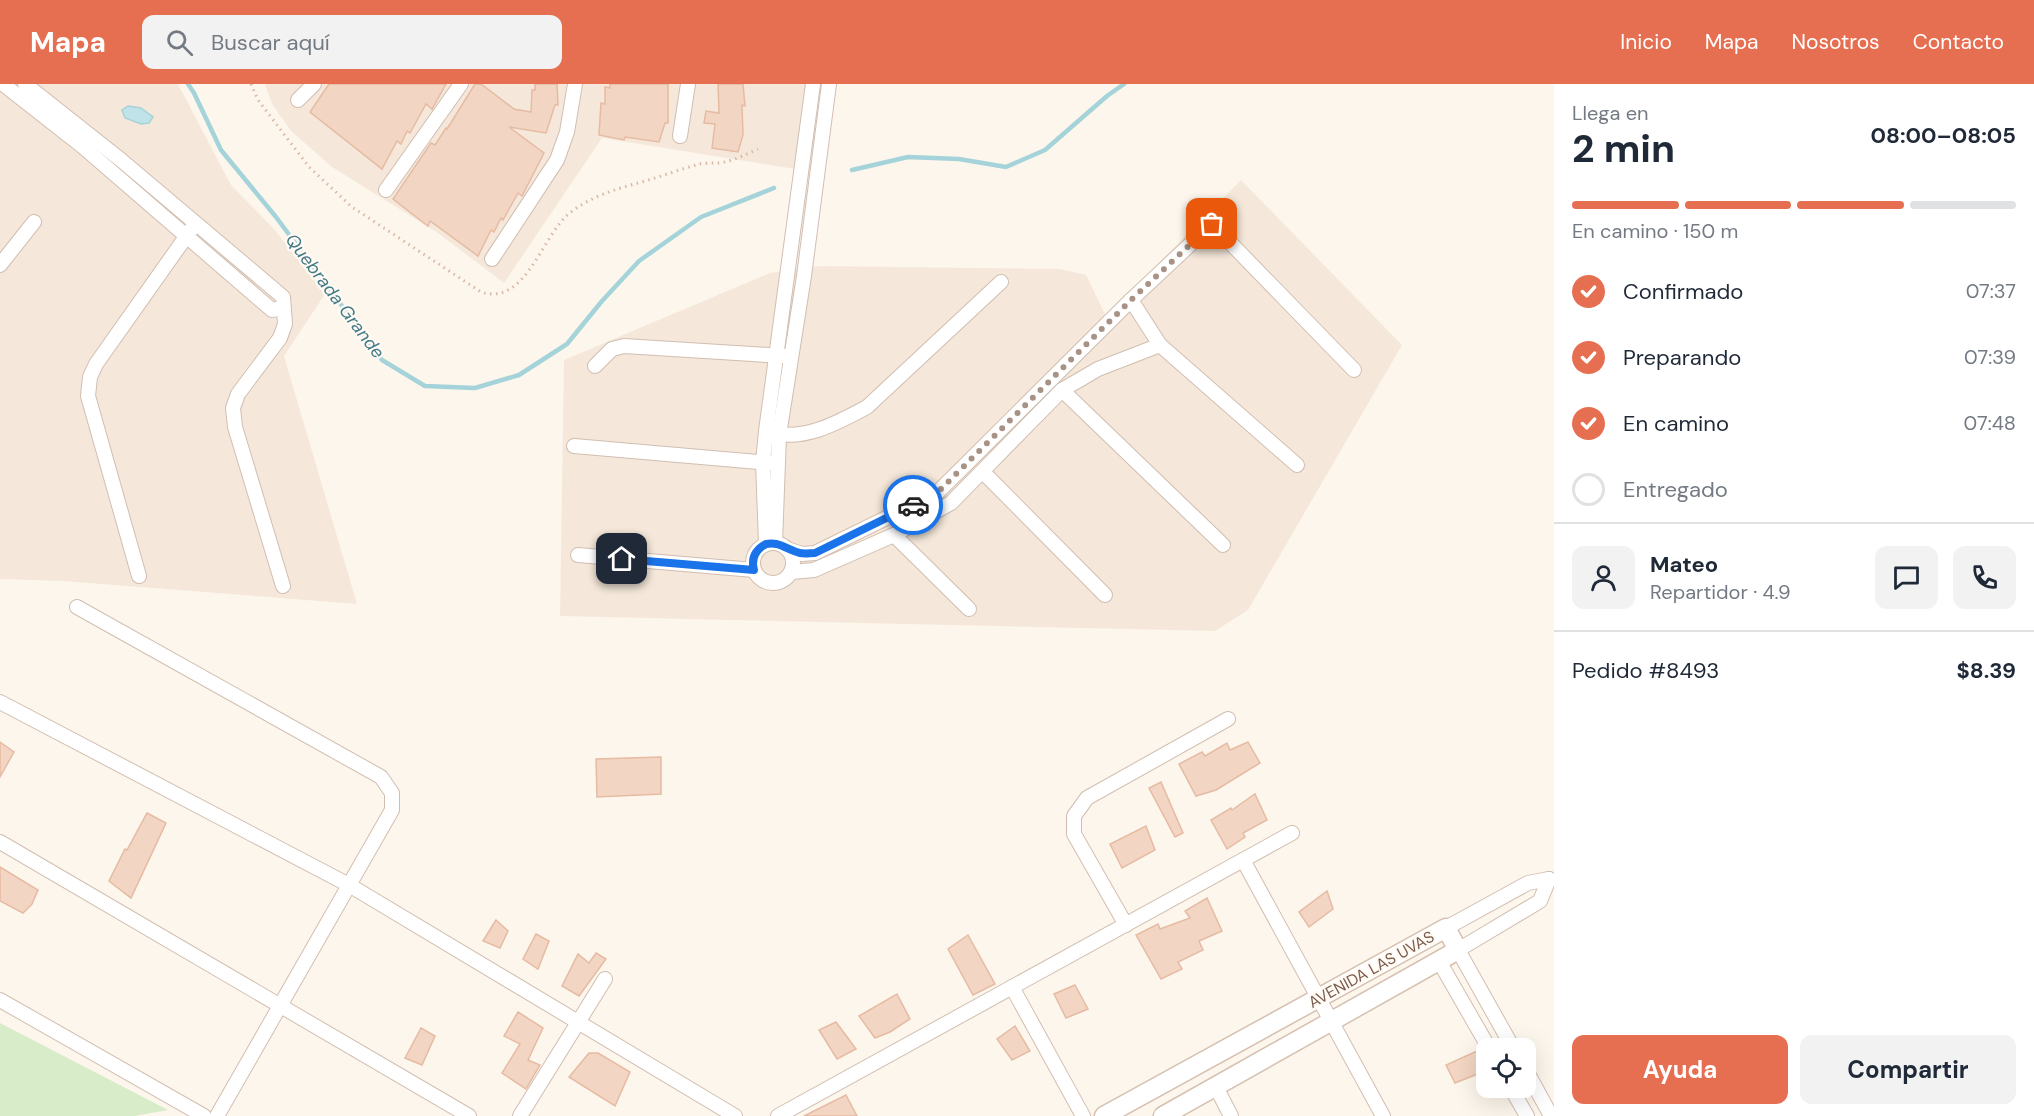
<!DOCTYPE html>
<html lang="es">
<head>
<meta charset="utf-8">
<style>
	body { margin:0; font-family:"DM Sans",sans-serif; background:#f2f2f3; color:#1f2937; height:100vh; display:flex; flex-direction:column; font-size:22px; white-space:nowrap }
	* { box-sizing:border-box; margin:0 }
	p { font-size:20px; color:#747a83 }
	.icon { flex:none; width:33px; height:33px; fill:none; stroke:currentColor; stroke-width:2; stroke-linecap:round; stroke-linejoin:round }
	.map { position:relative; flex:1; overflow:hidden }
	.drawer { display:flex; flex-direction:column; background:#fff; width:480px }
	.drawer>* { flex:none }
	.controls { position:absolute; left:1476px; top:954px; display:grid; gap:12px }
	.controls a { display:grid; place-items:center; width:60px; height:60px; border-radius:12px; background:#fff; box-shadow:0 6px 24px #0002; font-size:30px }
	.pin { position:absolute; display:grid; place-items:center; width:51px; height:51px; color:#fff; margin:-26px; border-radius:12px; box-shadow:0 3px 9px #0006 }
	.courier { position:absolute; display:grid; place-items:center; width:60px; height:60px; margin:-30px; border:4px solid #1a73e8; border-radius:50%; background:#fff; color:#222; box-shadow:0 2px 8px #0007 }
	.overview em { font-style:normal; font-weight:700 }
	.overview div { display:flex; flex-direction:column-reverse }
	.overview { display:flex; align-items:center; justify-content:space-between; height:102px; padding:0 18px }
	h1 { font-size:39px; font-weight:700; line-height:45px }
	.bar { display:grid; grid-template-columns:repeat(4,1fr); gap:9px 6px; align-content:center; height:72px; padding:0 18px }
	.bar i { height:8px; border-radius:4px; background:#e0e1e3 }
	.bar .current { background:#e76f51 }
	.bar p { grid-column:span 4 }
	.line { display:flex; align-items:center; gap:15px; padding:0 18px; border-top:2px solid #e0e1e3 }
	.line div { flex:1 }
	.round { display:grid; place-items:center; flex:none; width:63px; height:63px; border-radius:12px; background:#f2f2f3 }
	ol { padding:0 18px; list-style:none }
	li { display:flex; align-items:center; gap:18px; height:66px }
	li p { margin-inline-start:auto }
	li .icon { padding:6px; border-radius:50%; background:#e76f51; color:#fff; stroke-width:4 }
	li:last-child { color:#747a83 }
	li i { width:33px; height:33px; border:3px solid #e0e1e3; border-radius:50% }
	.primary-button { display:flex; gap:12px; margin-top:auto; padding:12px 18px }
	.primary-button a { flex:1; height:69px; border-radius:12px; background:#e76f51; color:#fff; font-size:24px; font-weight:700; line-height:69px; text-align:center }
	.primary-button a+a { background:#f2f2f3; color:#1f2937 }
	header { display:flex; align-items:center; gap:36px; box-sizing:border-box; height:84px; padding:0 30px; background:#e76f51; color:#fff }
	header strong { font-size:28px }
	nav { display:flex; gap:33px; margin-inline-start:auto; font-size:21px }
	.search { width:420px; height:54px; background:#f2f2f3; display:flex; align-items:center; gap:15px; box-sizing:border-box; padding:0 21px; border-radius:12px; color:#747a83; font-size:22px }
	main { display:flex; flex:1; min-height:0 }
	.map>svg:first-child { display:block }
	.residential { fill:#f5e8da }
	.green { fill:#d8ecc9 }
	.water { fill:#bfe3e8; stroke:#a5d3da; stroke-width:1.5 }
	.lines { fill:none; stroke-linecap:round; stroke-linejoin:round }
	.stream { stroke:#a5d3da; stroke-width:4.5 }
	.building { fill:#f3d5c3; stroke:#e6bba3; stroke-width:1.5 }
	.street-casing { stroke:#d1beb0; stroke-width:16 }
	.secondary-casing { stroke:#d6c0b0; stroke-width:21 }
	.path { stroke:#d9b8a5; stroke-width:3; stroke-dasharray:1.5 4.5; stroke-linecap:butt }
	.street { stroke:#fff; stroke-width:14 }
	.secondary { stroke:#fff; stroke-width:18 }
	.done { stroke:#a89285; stroke-width:6; stroke-dasharray:0 10.8 }
	.route { stroke:#1a73e8; stroke-width:8 }
	.labels { text-anchor:middle; stroke-width:4.5; stroke-linejoin:round; paint-order:stroke }
	.street-label { font-size:16px; fill:#7a5c4d; stroke:#fffaf3 }
	.water-label { font-size:18px; font-style:italic; fill:#437c86; stroke:#fffaf3 }
</style>
</head>
<body>
<header>
<strong>Mapa</strong>
<div class="search"><svg class="icon" aria-label="search" viewBox="0 0 24 24"><circle cx="10" cy="10" r="6"/><path d="M15 15l6 6"/></svg>Buscar aquí</div>
<nav><a>Inicio</a><a>Mapa</a><a>Nosotros</a><a>Contacto</a></nav>
</header>
<main>
<div class="map">
<svg width="1554" height="1032" viewBox="0 0 1554 1032">
	<rect width="100%" height="100%" fill="#fdf6ec"/>
	<g class="residential">
		<path d="M0,0H178L231,101L274,145L325,210L284,272L357,520L63,497L0,495Z"/>
		<path d="M265,0H809L795,85L602,54L504,199L438,149L332,83L291,47L272,20Z"/>
		<path d="M1241,96L1402,261L1248,526L1215,547L560,532L564,276L770,189L820,182L1060,185L1086,191L1106,232Z"/>
	</g>
	<path class="green" d="M0,939L168,1026L135,1032H0Z"/>
	<path class="water" d="M128,22L141,24L153,33L149,39L141,40L125,34L122,26Z"/>
	<g class="lines">
		<g class="stream">
			<path d="M188,0L194,9L221,66L276,133L382,276L425,302L475,304L519,291L567,260L602,217L639,177L701,133L774,104"/>
			<path d="M852,86L908,73L959,75L1006,83L1045,66L1107,12L1124,0"/>
		</g>
	</g>
	<g class="building">
		<path d="M329,0H446L432,25L426,20L410,49L407,47L401,60L397,57L382,85L310,28Z"/>
		<path d="M475,0H481L514,25L531,28L532,6H535V0H557L558,21H555L546,49L509,43L544,69L522,112L518,109L503,136L501,134L494,148L491,146L478,172L430,137L428,142L393,115L431,59L435,61L446,44L447,45Z"/>
		<path d="M610,0H668V39H665L659,58L625,53L624,56L599,51L601,19L605,20V3L610,4Z"/>
		<path d="M718,0H743L745,22L742,21L743,51L738,68L712,64L715,40L704,39L706,27L719,29Z"/>
		<path d="M0,658L14,668L0,693Z"/>
		<path d="M1248,658L1260,679L1216,706L1196,712L1179,680L1202,668L1205,672L1227,659L1230,666Z"/>
		<path d="M661,673V710L597,713L596,675Z"/>
		<path d="M1161,698L1183,749L1175,753L1149,704Z"/>
		<path d="M1255,710L1267,736L1243,749L1245,753L1227,765L1211,736L1231,724L1232,726Z"/>
		<path d="M147,729L166,739L131,814L109,797L125,765L127,766Z"/>
		<path d="M1146,742L1155,766L1122,784L1110,760Z"/>
		<path d="M0,783L38,806L32,820L23,829L0,817Z"/>
		<path d="M1327,807L1333,825L1309,843L1299,828Z"/>
		<path d="M1207,814L1222,847L1199,857L1203,866L1178,878L1182,885L1161,895L1136,851L1158,840L1160,845L1190,834L1185,827Z"/>
		<path d="M496,836L508,847L500,864L483,857Z"/>
		<path d="M536,850L549,857L538,885L523,875Z"/>
		<path d="M968,851L995,900L973,911L948,865Z"/>
		<path d="M596,869L606,875L579,912L562,902L578,870L589,879Z"/>
		<path d="M1075,901L1088,925L1066,934L1054,910Z"/>
		<path d="M897,910L910,935L890,948L875,954L859,932Z"/>
		<path d="M518,928L543,944L528,976L540,981L526,1005L502,989L520,960L504,952Z"/>
		<path d="M836,938L856,965L837,975L819,946Z"/>
		<path d="M1015,942L1030,967L1012,976L997,955Z"/>
		<path d="M421,944L435,952L422,981L405,974Z"/>
		<path d="M1477,967L1485,987L1455,999L1446,981Z"/>
		<path d="M589,969H598L630,988L615,1022L569,993Z"/>
		<path d="M846,1011L857,1032H804Z"/>
	</g>
	<g class="lines">
		<defs>
			<g id="street">
				<path d="M3,0L82,62L272,226L283,224"/>
				<path d="M25,0L121,76L283,213L285,240L280,254L238,310L233,324L235,343L283,502"/>
				<path d="M298,16L314,0"/>
				<path d="M680,52L688,0"/>
				<path d="M386,106L461,0"/>
				<path d="M492,175L557,76L567,48L575,0"/>
				<path d="M0,181L34,138"/>
				<path d="M1131,216L1160,261L1297,381"/>
				<path d="M595,282L612,265L624,262L784,272"/>
				<path d="M1062,306L1223,461"/>
				<path d="M773,349C805,357 839,338 867,323L1001,198"/>
				<path d="M574,362L770,379"/>
				<path d="M983,388L1105,511"/>
				<path d="M894,451L969,525"/>
				<circle cx="773" cy="479" r="20"/>
				<path d="M775,459L779,351L804,192L829,0"/>
				<path d="M766,460L763,378L766,347L813,0"/>
				<path d="M787,465L802,470L815,469L937,409L1131,216L1212,140L1354,286"/>
				<path d="M578,471L754,486"/>
				<path d="M791,488L814,486L894,451L951,419L1062,306L1098,285L1160,261"/>
				<path d="M139,492L88,312L90,293L96,280L195,140"/>
				<path d="M77,523L381,693L392,709V726L217,1032"/>
				<path d="M0,618L349,801L735,1032"/>
				<path d="M0,758L469,1032"/>
				<path d="M1243,776L1383,1032"/>
				<path d="M1126,841L1074,750V732L1087,714L1228,635"/>
				<path d="M1446,844L1528,799L1549,795"/>
				<path d="M1439,877L1489,964"/>
				<path d="M1012,903L1083,1032"/>
				<path d="M0,916L204,1032"/>
				<path d="M1513,964L1458,866L1540,817L1549,795"/>
				<path d="M1526,986L1551,1032"/>
				<path d="M1216,1003L1231,1032"/>
				<path d="M1511,1004L1527,1032"/>
				<path d="M520,1032L605,895"/>
				<path d="M778,1032L1292,749"/>
			</g>
			<path id="secondary" d="M1104,1032L1446,844L1458,866L1163,1032"/>
		</defs>
		<use href="#street" class="street-casing"/>
		<use href="#secondary" class="secondary-casing"/>
		<path class="path" d="M251,0L258,16L309,83L352,123L481,208C527,223 542,149 571,128C594,110 624,103 652,95C668,90 684,84 700,80C706,79 713,79 719,79C733,77 745,71 758,65"/>
		<use href="#street" class="street"/>
		<use href="#secondary" class="secondary"/>
	</g>
	<g class="lines">
		<path class="done" d="M913,421L937,409L1131,216L1212,140"/>
		<path class="route" d="M622,475L754,486C751,475 755,466 766,460C779,457 787,466 800,469C805,470 810,469 815,469L913,421"/>
	</g>
	<g class="labels">
		<g class="street-label">
			<text transform="translate(1371 885) rotate(-29)" y="6">AVENIDA LAS UVAS</text>
		</g>
		<g class="water-label">
			<text transform="translate(335 212) rotate(53)" y="6">Quebrada Grande</text>
		</g>
	</g>
</svg>
<div class="controls">
<a><svg class="icon" aria-label="locate" viewBox="0 0 24 24"><circle cx="12" cy="12" r="6"/><path d="M12 2v4M12 18v4M2 12h4M18 12h4"/></svg></a>
</div>
<div class="pin" style="left:1212px;top:140px;background:#ea580c"><svg class="icon" aria-label="bag" viewBox="0 0 24 24"><path d="M5 8h14l-1 12H6zM9 8a3 3 0 0 1 6 0"/></svg></div>
<div class="pin" style="left:622px;top:475px;background:#1f2937"><svg class="icon" aria-label="home" viewBox="0 0 24 24"><path d="M3 11l9-7 9 7M6 9v11h12V9"/></svg></div>
<div class="courier" style="left:913px;top:421px"><svg class="icon" aria-label="car" viewBox="0 0 24 24"><path d="M5 17H2v-5l4-1 3-4h7l3 4 3 1v5h-3M9 17h6M6 11h13"/><circle cx="7" cy="17" r="2"/><circle cx="17" cy="17" r="2"/></svg></div>
</div>
<section class="drawer">
<div class="overview"><div><h1>2 min</h1><p>Llega en</p></div><em>08:00–08:05</em></div>
<div class="bar"><i class="current"></i><i class="current"></i><i class="current"></i><i></i><p>En camino · 150 m</p></div>
<ol>
<li><svg class="icon" aria-label="check" viewBox="0 0 24 24"><path d="M5 12l5 5 9-10"/></svg>Confirmado<p>07:37</p></li>
<li><svg class="icon" aria-label="check" viewBox="0 0 24 24"><path d="M5 12l5 5 9-10"/></svg>Preparando<p>07:39</p></li>
<li><svg class="icon" aria-label="check" viewBox="0 0 24 24"><path d="M5 12l5 5 9-10"/></svg>En camino<p>07:48</p></li>
<li><i></i>Entregado</li>
</ol>
<div class="line" style="height:108px"><a class="round"><svg class="icon" aria-label="person" viewBox="0 0 24 24"><circle cx="12" cy="8" r="4"/><path d="M4 21q1-7 8-7t8 7"/></svg></a><div><b>Mateo</b><p>Repartidor · 4.9</p></div><a class="round"><svg class="icon" aria-label="chat" viewBox="0 0 24 24"><path d="M4 5h16v11H9l-5 4z"/></svg></a><a class="round"><svg class="icon" aria-label="phone" viewBox="0 0 24 24"><path d="M5 4h4l2 5-3 2q2 4 5 5l2-3 5 2v4C11 20 4 13 5 4z"/></svg></a></div>
<div class="line" style="height:78px"><div>Pedido #8493</div><b>$8.39</b></div>
<div class="primary-button"><a>Ayuda</a><a>Compartir</a></div>
</section>
</main>
</body>
</html>
